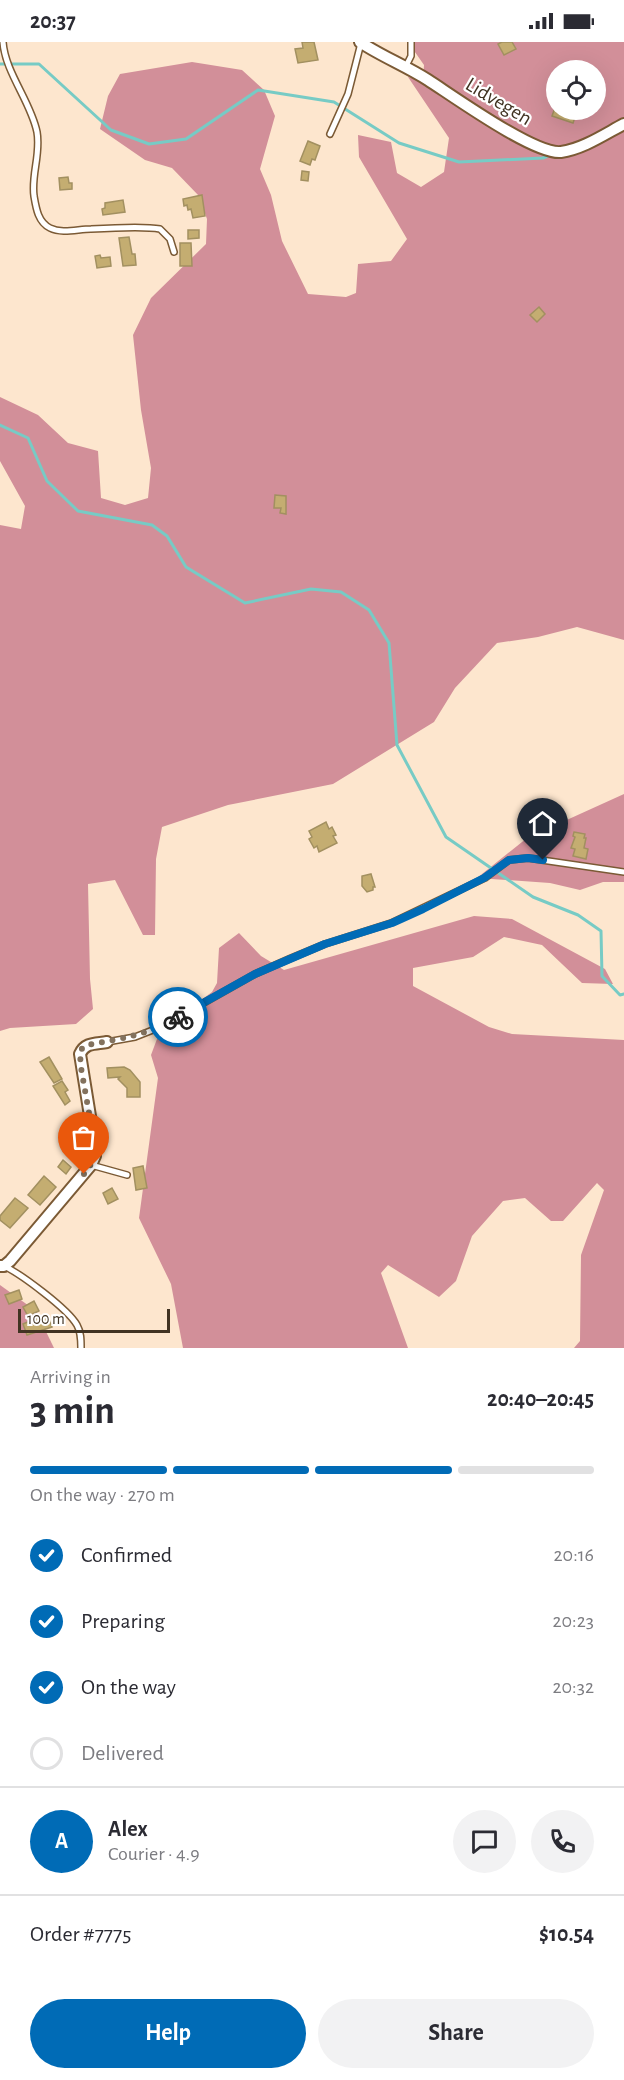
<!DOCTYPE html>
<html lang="en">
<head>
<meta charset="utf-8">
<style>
	body { margin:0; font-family:"Alegreya Sans",sans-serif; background:#f2f2f3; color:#2b2b33; height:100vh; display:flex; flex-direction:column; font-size:22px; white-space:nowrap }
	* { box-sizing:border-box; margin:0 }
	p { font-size:20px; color:#7c7c81 }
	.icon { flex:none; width:33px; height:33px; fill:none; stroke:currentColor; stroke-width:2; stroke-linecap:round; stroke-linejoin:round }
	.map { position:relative; height:1306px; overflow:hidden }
	.drawer { display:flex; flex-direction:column; background:#fff; flex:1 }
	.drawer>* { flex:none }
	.tools { position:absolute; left:546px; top:18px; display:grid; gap:12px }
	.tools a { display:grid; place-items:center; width:60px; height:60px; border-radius:50%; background:#fff; box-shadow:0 6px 24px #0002; font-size:30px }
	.scale { position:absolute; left:18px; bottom:15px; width:152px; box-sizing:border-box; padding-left:6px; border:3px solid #413322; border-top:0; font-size:16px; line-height:21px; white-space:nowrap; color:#413322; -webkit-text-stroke:4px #fff; paint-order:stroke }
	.pin { position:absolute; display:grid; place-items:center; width:51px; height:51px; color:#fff; margin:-62px -26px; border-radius:50% 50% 50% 0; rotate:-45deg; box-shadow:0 0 6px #0007 }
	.pin .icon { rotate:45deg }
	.courier { position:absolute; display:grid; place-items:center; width:60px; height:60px; margin:-30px; border:4px solid #006bb6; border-radius:50%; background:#fff; color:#222; box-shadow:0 2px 8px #0007 }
	.headline em { font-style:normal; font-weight:600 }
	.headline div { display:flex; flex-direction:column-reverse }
	.headline { display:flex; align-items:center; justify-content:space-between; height:102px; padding:0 30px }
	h1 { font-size:39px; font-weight:600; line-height:45px }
	.bar { display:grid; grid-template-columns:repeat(4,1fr); gap:9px 6px; align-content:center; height:72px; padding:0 30px }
	.bar i { height:8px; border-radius:4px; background:#e1e1e2 }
	.bar .selected { background:#006bb6 }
	.bar p { grid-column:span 4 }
	.line { display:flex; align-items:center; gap:15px; padding:0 30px; border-top:2px solid #e1e1e2 }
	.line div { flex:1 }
	.round { display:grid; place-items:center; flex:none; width:63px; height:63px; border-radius:32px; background:#f2f2f3 }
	ol { padding:0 30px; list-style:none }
	li { display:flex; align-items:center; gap:18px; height:66px }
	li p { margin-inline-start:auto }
	li .icon { padding:6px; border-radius:50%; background:#006bb6; color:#fff; stroke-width:4 }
	li:last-child { color:#7c7c81 }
	li i { width:33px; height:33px; border:3px solid #e1e1e2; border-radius:50% }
	.button { display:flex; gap:12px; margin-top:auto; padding:12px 30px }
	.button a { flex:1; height:69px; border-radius:36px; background:#006bb6; color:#fff; font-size:24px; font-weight:600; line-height:69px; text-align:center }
	.button a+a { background:#f2f2f3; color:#2b2b33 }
	.status { display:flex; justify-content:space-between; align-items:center; height:42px; padding:0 30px; background:#fff; direction:ltr }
	.status svg { height:16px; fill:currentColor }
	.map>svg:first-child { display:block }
	.forest { fill:#d28f99; fill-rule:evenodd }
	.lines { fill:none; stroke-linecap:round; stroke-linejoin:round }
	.stream { stroke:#77cbc5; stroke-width:3 }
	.building { fill:#c4ad71; stroke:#a29060; stroke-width:1.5 }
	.service-casing { stroke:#7b5a35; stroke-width:8 }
	.minor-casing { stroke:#7b5a35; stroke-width:14 }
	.service { stroke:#fff; stroke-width:5 }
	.minor { stroke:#fff; stroke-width:10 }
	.done { stroke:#83725e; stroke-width:6; stroke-dasharray:0 10.8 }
	.route { stroke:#006bb6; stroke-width:8 }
	.labels { text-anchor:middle; stroke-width:4.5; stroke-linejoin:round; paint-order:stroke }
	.street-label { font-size:21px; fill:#413322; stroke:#fff }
</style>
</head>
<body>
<div class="status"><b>20:37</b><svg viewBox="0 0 49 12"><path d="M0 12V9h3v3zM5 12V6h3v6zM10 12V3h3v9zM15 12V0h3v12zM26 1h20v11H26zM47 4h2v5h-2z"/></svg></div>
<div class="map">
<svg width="624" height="1306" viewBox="0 0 624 1306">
	<rect width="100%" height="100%" fill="#fde6ce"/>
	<g class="forest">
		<path d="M408,0H624V598L577,585L538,595L497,601L455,646L434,680L333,742L228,763L162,785L156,817L155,893H143L115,838L88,842L90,937L93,967L76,982L10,986L0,989V483L21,487L25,464L0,419V355L38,373L68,401L98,409L101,456L125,463L148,456L151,426L141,368L133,293L151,256L206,202L207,177L199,154L172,126L145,118L100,87L108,54L120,32L192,20L242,28L264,48L275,74L260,127L271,153L282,199L308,252L346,255L356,251L358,222L391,219L407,197L359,115L358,93L391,100L397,131L421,145L444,130L449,96L408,35L423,38L424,23ZM556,28H596V68H556Z"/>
		<path d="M624,752V840H603L580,848L550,841L477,836L527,796Z"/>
		<path d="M474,874L512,877L605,927L613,942L582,941L542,903L504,895L473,915L413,926V944L489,985L512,992L624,998V1306H574L580,1299L581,1213L604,1148L597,1141L563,1179H551L525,1156L503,1159L472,1194L456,1239L439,1255L388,1223L381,1231L408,1306H183L171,1242L139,1176L158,1036L151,1013L157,997L181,973L212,950L217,941L219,906L239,891L261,914L284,928Z"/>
		<path d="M0,1243L36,1269L54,1306H0Z"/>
	</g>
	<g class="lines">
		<g class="stream">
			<path d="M0,22H39L111,88L149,102L186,97L258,48L334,60L399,101L459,120L543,116L550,113"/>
			<path d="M0,383L28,396L47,439L78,469L152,483L167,494L186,525L245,561L311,547L341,550L369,568L389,601L397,703L446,795L533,855L578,873L601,889L602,934L620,953L624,952"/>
		</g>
	</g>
	<g class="building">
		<path d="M302,0H314L318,18L298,21L295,7L303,6Z"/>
		<path d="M502,0H512L516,7L504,13L498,2Z"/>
		<path d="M556,63V68L577,69L573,81L552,74Z"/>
		<path d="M308,99L320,104L315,118L312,117L310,123L300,119Z"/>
		<path d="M302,129L309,130L308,139L301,138Z"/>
		<path d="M68,135L69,141H72V147L60,148L59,136Z"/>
		<path d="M202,153L205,174L193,176L191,167L188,168L187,163L184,164L183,157Z"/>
		<path d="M123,158L125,170L103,173L102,167L105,166V161Z"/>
		<path d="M188,188H199V196L188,197Z"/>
		<path d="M129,195L132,212H135L136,223L123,224L119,196Z"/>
		<path d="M180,201H191L192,224H180Z"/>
		<path d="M100,213L101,216L110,215L111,224L97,226L95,214Z"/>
		<path d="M539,265L545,272L537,280L530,273Z"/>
		<path d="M275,453L286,454V472L280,471L281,466H274Z"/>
		<path d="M326,780L329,787L332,785L336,793L333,794L337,801L319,810L317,804L314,806L309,797L312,795L309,789Z"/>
		<path d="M574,790L585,792L584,796H586L584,806L588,807L586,817L573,814L575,807L571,806L575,795L573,794Z"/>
		<path d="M371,832L375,845H373V848L367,850L362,844V834Z"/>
		<path d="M49,1015L62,1037L54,1041L40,1020Z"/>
		<path d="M124,1025L130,1028L140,1040V1055H127V1046L118,1037L120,1035L108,1036L107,1026Z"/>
		<path d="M62,1039L68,1048L65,1050L70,1059L65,1063L53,1044Z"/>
		<path d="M63,1118L71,1125L66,1132L58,1125Z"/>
		<path d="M143,1124L147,1146L136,1148L133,1126Z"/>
		<path d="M44,1134L56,1145L40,1163L28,1153Z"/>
		<path d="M112,1146L118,1157L108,1162L103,1151Z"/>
		<path d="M15,1156L28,1166L10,1186L0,1178V1174Z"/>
		<path d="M19,1248L22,1257L9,1262L5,1253Z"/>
		<path d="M34,1259L39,1269L28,1274L23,1265Z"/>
		<path d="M42,1274V1276L48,1274L52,1285L27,1293L23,1282Z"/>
	</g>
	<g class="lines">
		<defs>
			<g id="service">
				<path d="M3,0C5,30 31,60 37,90C41,112 31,133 34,154C36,166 38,180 50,186C62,192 78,187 91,187C108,186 145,184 160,187L170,197L174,210"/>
				<path d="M406,24L411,14V0"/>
				<path d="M330,92L348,52L361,1"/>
				<path d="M107,1000L135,995L163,984L255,932L289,917L325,902L391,881L485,836L509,818L528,816L624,830"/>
				<path d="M91,1123L127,1133"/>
				<path d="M4,1224C21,1232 68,1267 77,1283C81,1290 81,1298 81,1306"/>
			</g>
			<g id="minor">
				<path d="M360,0C381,14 406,24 428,38C453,54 535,113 561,110C583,107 605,92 624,82"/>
				<path d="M0,1224H4L10,1219L91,1123L95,1114V1105L80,1012C85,1000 96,1002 107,1000"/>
			</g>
		</defs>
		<use href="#service" class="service-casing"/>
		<use href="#minor" class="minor-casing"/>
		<use href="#service" class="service"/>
		<use href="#minor" class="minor"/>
	</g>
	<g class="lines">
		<path class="done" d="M84,1132C91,1123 95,1117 95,1105L80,1020L82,1006L87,1003C122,996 146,994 178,975"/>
		<path class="route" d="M178,975L255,932L325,902L392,881L423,867L484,836L509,818L528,816L543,818"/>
	</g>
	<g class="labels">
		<g class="street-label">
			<text transform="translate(499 59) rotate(31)" y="7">Lidvegen</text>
		</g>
	</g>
</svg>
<div class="tools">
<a><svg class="icon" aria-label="locate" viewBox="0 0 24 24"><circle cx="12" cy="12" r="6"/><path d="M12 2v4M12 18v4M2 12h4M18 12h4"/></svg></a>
</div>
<div class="scale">100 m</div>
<div class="pin" style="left:84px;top:1132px;background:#ea580c"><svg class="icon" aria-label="bag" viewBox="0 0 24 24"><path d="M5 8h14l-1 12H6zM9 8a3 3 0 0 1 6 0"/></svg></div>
<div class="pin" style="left:543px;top:818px;background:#1f2937"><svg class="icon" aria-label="home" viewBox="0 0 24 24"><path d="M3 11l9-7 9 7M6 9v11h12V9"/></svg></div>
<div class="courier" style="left:178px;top:975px"><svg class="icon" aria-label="bike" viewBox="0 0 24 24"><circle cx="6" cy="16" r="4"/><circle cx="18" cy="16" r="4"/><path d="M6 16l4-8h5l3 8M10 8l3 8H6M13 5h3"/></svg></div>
</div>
<section class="drawer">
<div class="headline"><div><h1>3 min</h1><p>Arriving in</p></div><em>20:40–20:45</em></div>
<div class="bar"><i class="selected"></i><i class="selected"></i><i class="selected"></i><i></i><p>On the way · 270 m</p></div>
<ol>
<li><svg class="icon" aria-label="check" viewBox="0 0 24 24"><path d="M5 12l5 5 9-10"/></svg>Confirmed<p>20:16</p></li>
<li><svg class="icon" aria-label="check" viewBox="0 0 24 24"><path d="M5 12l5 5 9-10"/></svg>Preparing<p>20:23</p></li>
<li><svg class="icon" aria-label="check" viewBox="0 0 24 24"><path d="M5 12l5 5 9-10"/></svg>On the way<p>20:32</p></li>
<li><i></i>Delivered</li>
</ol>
<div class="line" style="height:108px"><b class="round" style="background:#006bb6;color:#fff">A</b><div><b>Alex</b><p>Courier · 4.9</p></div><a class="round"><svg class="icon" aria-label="chat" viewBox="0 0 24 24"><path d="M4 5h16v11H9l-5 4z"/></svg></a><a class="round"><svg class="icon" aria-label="phone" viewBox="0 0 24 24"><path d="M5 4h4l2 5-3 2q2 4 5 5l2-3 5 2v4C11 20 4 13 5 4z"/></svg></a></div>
<div class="line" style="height:78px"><div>Order #7775</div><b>$10.54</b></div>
<div class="button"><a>Help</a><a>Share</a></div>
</section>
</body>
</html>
